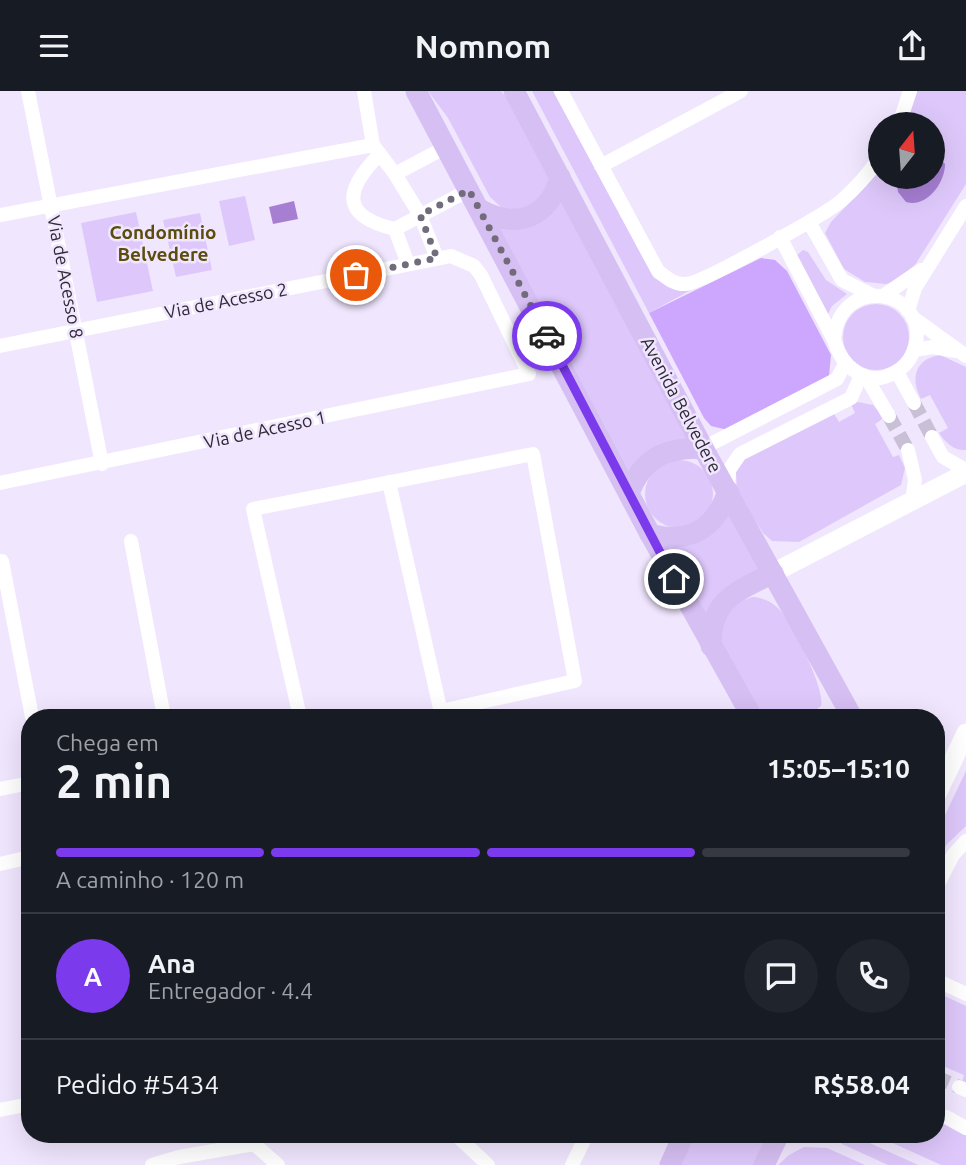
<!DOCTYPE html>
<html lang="pt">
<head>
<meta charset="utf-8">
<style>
	body { margin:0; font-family:Ubuntu,sans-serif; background:#20242c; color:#f1f3f6; height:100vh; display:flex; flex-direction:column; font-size:26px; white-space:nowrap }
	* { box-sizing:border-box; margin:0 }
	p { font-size:23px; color:#9ea1a6 }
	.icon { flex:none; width:38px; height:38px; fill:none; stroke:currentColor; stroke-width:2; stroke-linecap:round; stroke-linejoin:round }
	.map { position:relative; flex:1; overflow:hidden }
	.side { position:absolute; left:21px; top:618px; width:924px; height:434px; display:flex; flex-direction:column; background:#171b24; border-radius:28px; box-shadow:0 7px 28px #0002 }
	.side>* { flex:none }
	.needle { width:46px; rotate:17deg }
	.fabs { position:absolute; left:868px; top:21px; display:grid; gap:14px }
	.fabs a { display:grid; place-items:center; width:77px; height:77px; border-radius:50%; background:#171b24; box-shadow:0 7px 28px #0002; font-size:35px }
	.pin { position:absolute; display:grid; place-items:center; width:60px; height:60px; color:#fff; margin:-30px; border:4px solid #fff; border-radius:50%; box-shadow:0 2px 7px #0007 }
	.courier { position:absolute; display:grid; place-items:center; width:70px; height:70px; margin:-35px; border:5px solid #7c3aed; border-radius:50%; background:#fff; color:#222; box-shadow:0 2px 9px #0007 }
	.overview em { font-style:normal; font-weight:600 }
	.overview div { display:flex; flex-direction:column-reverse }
	.overview { display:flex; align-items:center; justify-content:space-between; height:119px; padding:0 35px }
	h1 { font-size:46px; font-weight:600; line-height:52px }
	.bar { display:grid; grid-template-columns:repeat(4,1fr); gap:10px 7px; align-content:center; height:84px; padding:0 35px }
	.bar i { height:9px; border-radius:5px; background:#363941 }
	.bar .active { background:#7c3aed }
	.bar p { grid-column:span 4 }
	.line { display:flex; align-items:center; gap:18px; padding:0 35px; border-top:2px solid #363941 }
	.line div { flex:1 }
	.round { display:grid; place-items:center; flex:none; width:74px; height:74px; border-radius:37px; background:#20242c }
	header { display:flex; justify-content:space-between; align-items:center; height:91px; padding:0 35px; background:#171b24; font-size:32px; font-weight:600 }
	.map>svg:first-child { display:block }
	.green { fill:#dec8fb }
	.forest { fill:#cda6fd }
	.water { fill:#a67fd3 }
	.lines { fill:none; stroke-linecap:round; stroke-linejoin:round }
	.minor-tunnel { stroke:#c9c0d6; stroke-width:14; stroke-dasharray:14 7; stroke-linecap:butt }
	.minor { stroke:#fff; stroke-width:14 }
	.secondary { stroke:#fff; stroke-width:19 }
	.primary { stroke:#d6bff3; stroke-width:21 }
	.done { stroke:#726b7b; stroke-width:7; stroke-dasharray:0 12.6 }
	.route { stroke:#7c3aed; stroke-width:9 }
	.labels { text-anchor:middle; stroke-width:5; stroke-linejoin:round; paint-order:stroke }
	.street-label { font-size:18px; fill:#2e2934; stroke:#f0e6fe }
	.neighbourhood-label { font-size:19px; font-weight:bold; fill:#5c4c0d; stroke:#f0e6fe }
</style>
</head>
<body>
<header><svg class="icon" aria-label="menu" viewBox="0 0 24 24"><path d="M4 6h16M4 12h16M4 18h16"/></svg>Nomnom<svg class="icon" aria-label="share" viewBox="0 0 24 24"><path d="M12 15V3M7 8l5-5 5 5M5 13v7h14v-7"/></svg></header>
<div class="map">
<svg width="966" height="1074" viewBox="0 0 966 1074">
	<rect width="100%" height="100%" fill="#f0e6fe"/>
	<g class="green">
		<path d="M428,0H501L515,17L548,83L549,92L543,108L517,120L502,117L490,106L448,27Z"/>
		<path d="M532,0H553L654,187L677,199H691L649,222Z"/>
		<path d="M917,0H966V93L915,174L895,190L886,193L865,191L844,178L825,142L831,131L880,80V86H933V33H906Z"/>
		<path d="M245,105L255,149L229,155L219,110Z"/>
		<path d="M562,106L693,352L630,383L499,135Z"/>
		<path d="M136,121L153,200L97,211L81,132Z"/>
		<path d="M200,122L212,179L176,186L163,129Z"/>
		<path d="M803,159L808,161L826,189L847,203L832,215L826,227L796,165Z"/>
		<circle cx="876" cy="246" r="33"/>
		<path d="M940,264L966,276V359C954,360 946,352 939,342L948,337L930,304L921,308C910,287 915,268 940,264Z"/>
		<path d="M858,311L873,314L884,327L875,333L893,366L899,364L905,377L901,394L799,451L772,450L763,442L737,401L736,381L745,367L833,321L839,331L855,322L851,313Z"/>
		<circle cx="679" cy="403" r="34"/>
		<path d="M728,421L760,480L706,523L669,454Z"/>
		<path d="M753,506C763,507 771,510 778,517C791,530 826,598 821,615L806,626H760C751,609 722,562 720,546C718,527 737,510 753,506Z"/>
		<path d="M966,680V735L947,753L936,771V743Z"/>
		<path d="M936,901L966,915V992L962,991L964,984L936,972Z"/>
		<path d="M944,1031L966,1040V1074H941L873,1043H936V1034L942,1036Z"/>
		<path d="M691,1043H765L766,1049L754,1074H677Z"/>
		<path d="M839,1043H850L918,1074H888L842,1053L838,1049Z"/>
		<path d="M804,1056L827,1057L865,1074H778L789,1064Z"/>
	</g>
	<path class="forest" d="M761,167L775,169L787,180L831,264L829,285L728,339L711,335L704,327L649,222Z"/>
	<g class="water">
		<path d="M933,59L945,73C945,92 927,117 906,111L898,101L896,88L933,86Z"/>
		<path d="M294,110L298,128L273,133L269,116Z"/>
	</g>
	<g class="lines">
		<g class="minor-tunnel">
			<path d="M914,312L932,346"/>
			<path d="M889,325L908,359"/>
			<path d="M936,986L959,996"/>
		</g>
		<g class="minor">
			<path d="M28,0L102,373"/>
			<path d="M364,0L373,54L395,83L420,124L437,167"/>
			<path d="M561,0L658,180C666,186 674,194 686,193C703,192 826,123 841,110C856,97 869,82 880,66"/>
			<path d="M899,33L910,0"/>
			<path d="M380,63C345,98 339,125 395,138L469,99"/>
			<path d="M601,75L741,0"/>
			<path d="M395,83L446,56"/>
			<path d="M0,124L373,54"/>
			<path d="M809,131L842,189L872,204"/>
			<path d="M395,138L408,173"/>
			<path d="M780,146L834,249C842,276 866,297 894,282C906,276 913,265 916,252C926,197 839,183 834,249"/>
			<path d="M883,205L921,179"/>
			<path d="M908,220L915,197L966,115"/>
			<path d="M912,226L966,265"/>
			<path d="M0,255L451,165L474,175L481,184L529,283L0,392"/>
			<path d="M914,259L933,256L956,260"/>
			<path d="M897,281L914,312"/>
			<path d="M866,286L889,325"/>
			<path d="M932,346L943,366L966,379"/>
			<path d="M703,357L837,288L845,273"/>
			<path d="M908,359L915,389L912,411"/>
			<path d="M389,391L442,626"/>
			<path d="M728,400L729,379L740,363L851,307L861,284"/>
			<path d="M131,450L164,626"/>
			<path d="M2,470L32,626"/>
			<path d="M300,626L253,418L533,363L575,590L441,620"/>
			<path d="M0,698L30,692"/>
			<path d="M0,773L30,766"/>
			<path d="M936,797L953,764L966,750"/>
			<path d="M936,889L966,903"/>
			<path d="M959,996L966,999"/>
			<path d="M0,1019L30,1013"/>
			<path d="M946,1026L966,1037"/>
			<path d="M252,1043L254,1053L278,1074"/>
			<path d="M455,1043L488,1074"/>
			<path d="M152,1074L179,1066L254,1053"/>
			<path d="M572,1074L587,1043"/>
		</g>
		<g class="secondary">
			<path d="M773,482L966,382"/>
			<path d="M936,705L966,642"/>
		</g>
		<g class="primary">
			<path d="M416,0L650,443L752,626"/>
			<path d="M514,0L703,357L852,626"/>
			<path d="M481,119C518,139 549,126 560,86"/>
			<path d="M629,402C643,366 666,357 703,357"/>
			<path d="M650,443C689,454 716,437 728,400"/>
			<path d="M711,555C711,508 736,501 773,482"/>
			<path d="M670,1074L684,1043"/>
			<path d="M764,1074L779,1043"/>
		</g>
	</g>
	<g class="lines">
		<path class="done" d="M356,184L437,167L420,124L469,99L547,245"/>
		<path class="route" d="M547,245L674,488"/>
	</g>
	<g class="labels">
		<g class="street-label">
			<text transform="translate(65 186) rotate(79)" y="6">Via de Acesso 8</text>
			<text transform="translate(226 210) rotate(-11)" y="6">Via de Acesso 2</text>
			<text transform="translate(681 314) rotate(62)" y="6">Avenida Belvedere</text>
			<text transform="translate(265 339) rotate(-12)" y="6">Via de Acesso 1</text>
		</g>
		<g class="neighbourhood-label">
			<text x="163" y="148">Condomínio<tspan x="163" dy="22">Belvedere</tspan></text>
		</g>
	</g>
</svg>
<div class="fabs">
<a><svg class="needle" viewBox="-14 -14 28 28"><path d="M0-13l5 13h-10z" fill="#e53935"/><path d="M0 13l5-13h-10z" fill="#9ea1a6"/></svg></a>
</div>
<div class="pin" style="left:356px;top:184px;background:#ea580c"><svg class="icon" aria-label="bag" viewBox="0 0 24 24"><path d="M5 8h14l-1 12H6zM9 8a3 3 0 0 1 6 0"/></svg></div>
<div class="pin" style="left:674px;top:488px;background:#1f2937"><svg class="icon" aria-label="home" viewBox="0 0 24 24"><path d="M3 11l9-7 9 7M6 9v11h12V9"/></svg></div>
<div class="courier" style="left:547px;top:245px"><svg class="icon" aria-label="car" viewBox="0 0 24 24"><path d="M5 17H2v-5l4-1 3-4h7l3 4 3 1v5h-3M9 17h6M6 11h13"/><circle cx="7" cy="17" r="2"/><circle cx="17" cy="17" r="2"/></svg></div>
<section class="side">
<div class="overview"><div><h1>2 min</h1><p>Chega em</p></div><em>15:05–15:10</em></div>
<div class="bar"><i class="active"></i><i class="active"></i><i class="active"></i><i></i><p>A caminho · 120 m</p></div>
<div class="line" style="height:126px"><b class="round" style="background:#7c3aed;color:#fff">A</b><div><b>Ana</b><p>Entregador · 4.4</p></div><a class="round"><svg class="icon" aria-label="chat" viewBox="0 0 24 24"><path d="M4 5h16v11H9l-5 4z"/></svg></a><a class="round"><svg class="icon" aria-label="phone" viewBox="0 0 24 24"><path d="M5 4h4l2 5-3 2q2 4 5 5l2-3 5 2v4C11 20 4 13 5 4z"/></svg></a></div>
<div class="line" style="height:91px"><div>Pedido #5434</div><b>R$58.04</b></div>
</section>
</div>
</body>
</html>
